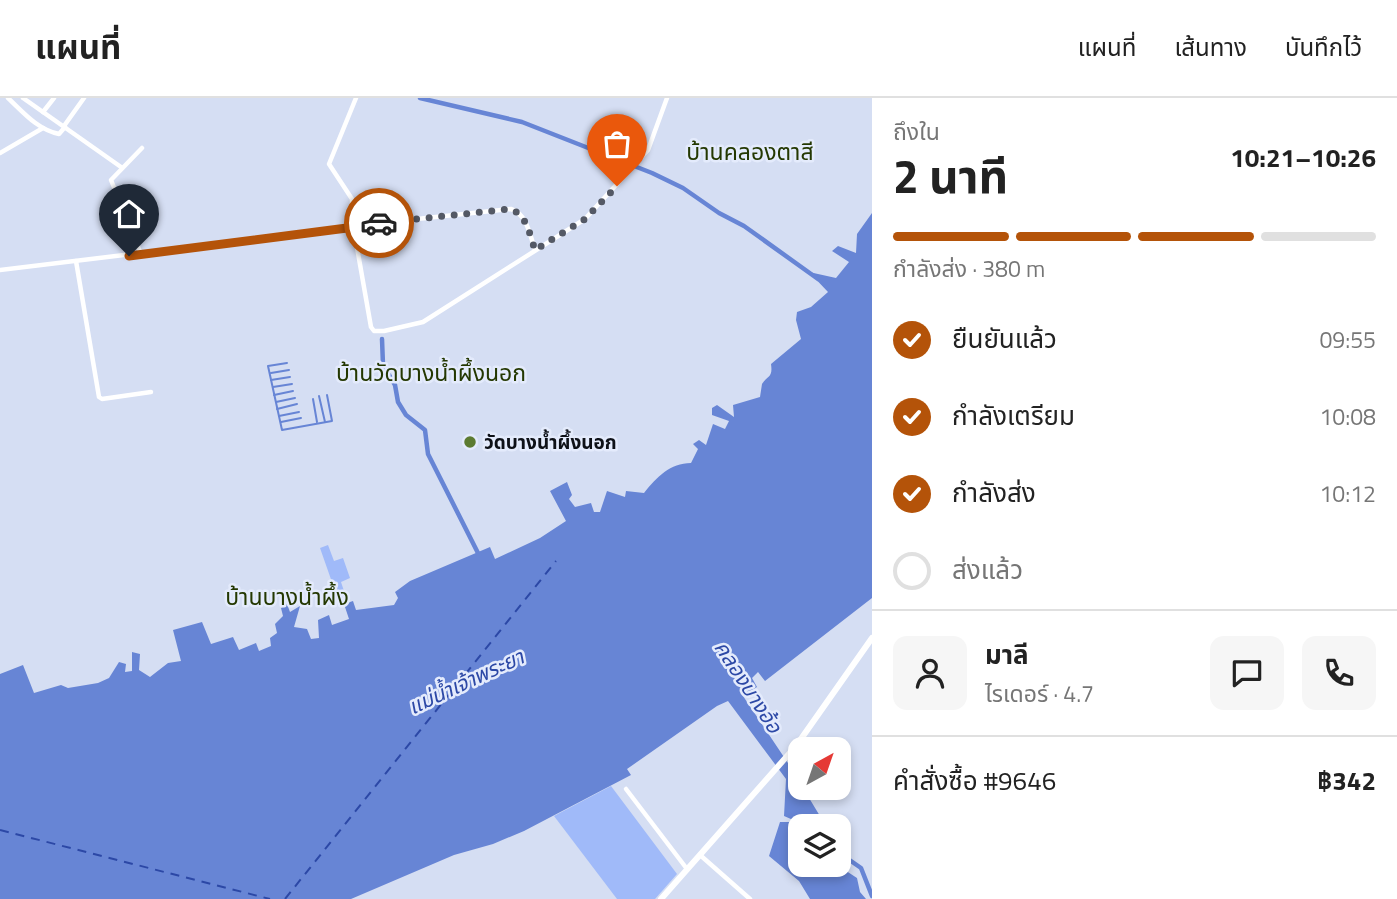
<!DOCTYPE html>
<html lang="th">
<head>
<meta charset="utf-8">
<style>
	body { margin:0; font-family:"Titillium Web","Noto Sans Thai",sans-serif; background:#f6f6f6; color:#222; height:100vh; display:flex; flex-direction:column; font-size:26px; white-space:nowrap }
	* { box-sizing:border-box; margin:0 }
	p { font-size:23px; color:#767676 }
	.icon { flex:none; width:38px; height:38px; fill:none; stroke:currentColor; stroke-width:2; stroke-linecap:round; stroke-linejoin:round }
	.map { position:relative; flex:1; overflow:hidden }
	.side { display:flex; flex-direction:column; background:#fff; width:525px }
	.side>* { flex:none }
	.needle { width:46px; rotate:40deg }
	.tools { position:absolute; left:788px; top:639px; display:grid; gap:14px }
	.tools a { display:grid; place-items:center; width:63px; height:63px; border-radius:14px; background:#fff; box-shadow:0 4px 10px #0003; font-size:35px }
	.pin { position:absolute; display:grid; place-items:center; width:60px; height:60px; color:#fff; margin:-72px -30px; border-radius:50% 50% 50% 0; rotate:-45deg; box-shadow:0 0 7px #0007 }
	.pin .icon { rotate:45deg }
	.courier { position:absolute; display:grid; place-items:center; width:70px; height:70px; margin:-35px; border:5px solid #b45309; border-radius:50%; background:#fff; color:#222; box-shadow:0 2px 9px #0007 }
	.headline em { font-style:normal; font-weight:700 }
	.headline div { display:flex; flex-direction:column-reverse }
	.headline { display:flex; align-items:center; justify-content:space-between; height:119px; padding:0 21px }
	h1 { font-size:46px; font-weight:700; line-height:52px }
	.bar { display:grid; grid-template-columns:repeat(4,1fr); gap:10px 7px; align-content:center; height:84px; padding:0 21px }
	.bar i { height:9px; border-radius:5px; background:#e0e0e0 }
	.bar .selected { background:#b45309 }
	.bar p { grid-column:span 4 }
	.line { display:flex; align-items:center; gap:18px; padding:0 21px; border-top:2px solid #e0e0e0 }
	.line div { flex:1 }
	.round { display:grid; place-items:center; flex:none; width:74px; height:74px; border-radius:14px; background:#f6f6f6 }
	ol { padding:0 21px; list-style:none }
	li { display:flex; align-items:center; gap:21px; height:77px }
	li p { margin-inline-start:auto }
	li .icon { padding:7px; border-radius:50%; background:#b45309; color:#fff; stroke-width:4 }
	li:last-child { color:#767676 }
	li i { width:38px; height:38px; border:4px solid #e0e0e0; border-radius:50% }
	header { display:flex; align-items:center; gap:42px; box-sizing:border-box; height:98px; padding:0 35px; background:#fff; border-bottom:2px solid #e0e0e0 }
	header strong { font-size:33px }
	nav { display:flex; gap:38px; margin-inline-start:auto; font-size:24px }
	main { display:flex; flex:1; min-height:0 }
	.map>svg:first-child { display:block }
	.green { fill:#a0baf9 }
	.water { fill:#6785d5 }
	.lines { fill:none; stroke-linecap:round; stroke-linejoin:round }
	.stream { stroke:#6785d5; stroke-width:2 }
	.canal { stroke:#6785d5; stroke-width:4.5 }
	.ferry { stroke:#2c48a6; stroke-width:2; stroke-dasharray:9 7; stroke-linecap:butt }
	.minor { stroke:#fff; stroke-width:4.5 }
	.secondary { stroke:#fff; stroke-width:6 }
	.done { stroke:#545965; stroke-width:7; stroke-dasharray:0 12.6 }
	.route { stroke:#b45309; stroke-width:9 }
	.poi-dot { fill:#5c7b31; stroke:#e4ebfc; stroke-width:2.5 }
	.labels { text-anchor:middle; stroke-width:5; stroke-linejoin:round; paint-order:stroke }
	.poi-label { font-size:19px; font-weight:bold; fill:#0e1118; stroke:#e4ebfc; text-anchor:start }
	.water-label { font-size:21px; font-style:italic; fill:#2c48a6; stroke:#e4ebfc }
	.quarter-label { font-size:23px; fill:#243802; stroke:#e4ebfc }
</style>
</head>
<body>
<header>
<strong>แผนที่</strong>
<nav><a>แผนที่</a><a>เส้นทาง</a><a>บันทึกไว้</a></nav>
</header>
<main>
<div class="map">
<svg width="872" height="801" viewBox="0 0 872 801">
	<rect width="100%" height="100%" fill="#d5def3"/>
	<g class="green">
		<path d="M328,447L334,463L343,460L350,480L341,484L348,505L340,507L320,450Z"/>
		<path d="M611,688L677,776L655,801H617L554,718Z"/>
	</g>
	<g class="water">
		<path d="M872,115V500L765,583L758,574L752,580L757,589L743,598L798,680L800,690H803L826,728H807L784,718L786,681L728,603L717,608L627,671L631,677L524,733L493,746L454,757L351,801H0V576L23,567L34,595L61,587L68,590L98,585L109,580L119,564L126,566L125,574L132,573V554L140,556L139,572L150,579L168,565L181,563L173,532L202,524L211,546L233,539L239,552L256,545L259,553L271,548L270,540L277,535L275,526L283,518L281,510L287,506L290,514L300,508L294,529L307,531L311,541L319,540L318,522L329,517L332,527L349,521L344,506L353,503L356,512L394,507L398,500L395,494L410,483L490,449L495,461L540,440L566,423L550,393L567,384L572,397L569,401L575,409L591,405L594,414H600L607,393L625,399L626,393L644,395C657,379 670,365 691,365L698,351L693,346L699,342L706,347L713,326L725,331L729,323L712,317V310L717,307L734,319L733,307L760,299L762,286C768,277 773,280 771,266L801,241L796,222L797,214L811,209L828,194L809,174L836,180L849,164L832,153L838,148L856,155L857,136Z"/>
		<path d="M780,724H789L794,735L800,737V766L837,767L857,780L860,794L866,801H810L799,783L769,758Z"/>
	</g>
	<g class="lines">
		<g class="stream">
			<path d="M287,265L268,268L282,332L332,323L327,297"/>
			<path d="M271,275L289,272"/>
			<path d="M271,282L290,279"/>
			<path d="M273,289L292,286"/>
			<path d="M274,297L293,293"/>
			<path d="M319,298L325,324"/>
			<path d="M313,301L317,324"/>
			<path d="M276,304L295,300"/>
			<path d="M277,311L297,306"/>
			<path d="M279,318L299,314"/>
			<path d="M281,324L301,320"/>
		</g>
		<g class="canal">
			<path d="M420,0L522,24L652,75L683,90L719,115L744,128L818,181"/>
			<path d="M382,241L383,267L395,287L398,304L406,317L425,332L428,356L479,457"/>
			<path d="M838,754L861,770L872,798"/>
		</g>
		<g class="ferry">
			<path d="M0,732L270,801"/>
			<path d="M285,801L556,463"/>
		</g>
		<g class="minor">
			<path d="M8,0C23,14 38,32 59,36L65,29"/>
			<path d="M23,0L121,69"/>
			<path d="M43,14L54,0"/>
			<path d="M64,28L84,0"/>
			<path d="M0,55L43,30"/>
			<path d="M352,132V101L329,66L356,0"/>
			<path d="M353,133L361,127L511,111C527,116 530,137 535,152"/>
			<path d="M141,156L111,82L142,50"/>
			<path d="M76,163L99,299L102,301L151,294"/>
			<path d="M0,172L347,130L355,138L371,229L374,233H384L423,224L585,121L648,52L667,0"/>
			<path d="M626,691L687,771"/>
			<path d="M700,757L750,801"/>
		</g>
		<path class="secondary" d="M661,801L796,648L872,540"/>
	</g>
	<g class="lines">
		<path class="done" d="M379,125L510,111C527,116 530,138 535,152L585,121L617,88"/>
		<path class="route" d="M129,158L347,130L353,133L360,127L379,125"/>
	</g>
	<circle class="poi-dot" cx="470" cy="344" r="7"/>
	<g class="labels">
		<g class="poi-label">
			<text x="484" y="351">วัดบางน้ำผึ้งนอก</text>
		</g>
		<g class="water-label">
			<text transform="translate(466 584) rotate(-25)" y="7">แม่น้ำเจ้าพระยา</text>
			<text transform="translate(748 589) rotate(57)" y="7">คลองบางอ้อ</text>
		</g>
		<g class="quarter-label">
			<text x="750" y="62">บ้านคลองตาสี</text>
			<text x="431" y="283">บ้านวัดบางน้ำผึ้งนอก</text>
			<text x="287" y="507">บ้านบางน้ำผึ้ง</text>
		</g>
	</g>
</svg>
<div class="tools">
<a><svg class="needle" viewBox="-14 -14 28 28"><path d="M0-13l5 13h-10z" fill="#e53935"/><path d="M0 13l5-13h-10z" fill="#767676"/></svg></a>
<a><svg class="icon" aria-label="layers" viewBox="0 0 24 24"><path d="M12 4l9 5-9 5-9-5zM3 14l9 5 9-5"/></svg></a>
</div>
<div class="pin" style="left:617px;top:88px;background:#ea580c"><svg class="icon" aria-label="bag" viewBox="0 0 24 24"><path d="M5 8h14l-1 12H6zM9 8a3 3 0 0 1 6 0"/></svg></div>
<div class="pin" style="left:129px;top:158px;background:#1f2937"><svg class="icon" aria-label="home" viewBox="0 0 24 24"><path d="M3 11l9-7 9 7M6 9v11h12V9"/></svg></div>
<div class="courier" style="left:379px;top:125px"><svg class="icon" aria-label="car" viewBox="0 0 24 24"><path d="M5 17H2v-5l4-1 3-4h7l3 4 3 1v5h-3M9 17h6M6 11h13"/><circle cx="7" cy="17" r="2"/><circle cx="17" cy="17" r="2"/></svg></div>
</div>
<section class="side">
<div class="headline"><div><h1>2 นาที</h1><p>ถึงใน</p></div><em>10:21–10:26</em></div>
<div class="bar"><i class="selected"></i><i class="selected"></i><i class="selected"></i><i></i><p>กำลังส่ง · 380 m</p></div>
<ol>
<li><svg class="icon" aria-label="check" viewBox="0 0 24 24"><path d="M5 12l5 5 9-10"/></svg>ยืนยันแล้ว<p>09:55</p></li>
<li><svg class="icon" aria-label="check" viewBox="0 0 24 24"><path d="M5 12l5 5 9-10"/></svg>กำลังเตรียม<p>10:08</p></li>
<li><svg class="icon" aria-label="check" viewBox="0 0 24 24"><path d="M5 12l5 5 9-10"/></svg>กำลังส่ง<p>10:12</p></li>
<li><i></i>ส่งแล้ว</li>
</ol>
<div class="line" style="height:126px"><a class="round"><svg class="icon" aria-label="person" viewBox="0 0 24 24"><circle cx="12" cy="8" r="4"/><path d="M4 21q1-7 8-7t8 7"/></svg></a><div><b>มาลี</b><p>ไรเดอร์ · 4.7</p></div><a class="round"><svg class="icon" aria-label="chat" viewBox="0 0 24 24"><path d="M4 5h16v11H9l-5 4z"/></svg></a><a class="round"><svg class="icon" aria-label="phone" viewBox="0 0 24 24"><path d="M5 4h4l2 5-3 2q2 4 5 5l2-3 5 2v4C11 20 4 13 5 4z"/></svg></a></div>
<div class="line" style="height:91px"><div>คำสั่งซื้อ #9646</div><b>฿342</b></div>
</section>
</main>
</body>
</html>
